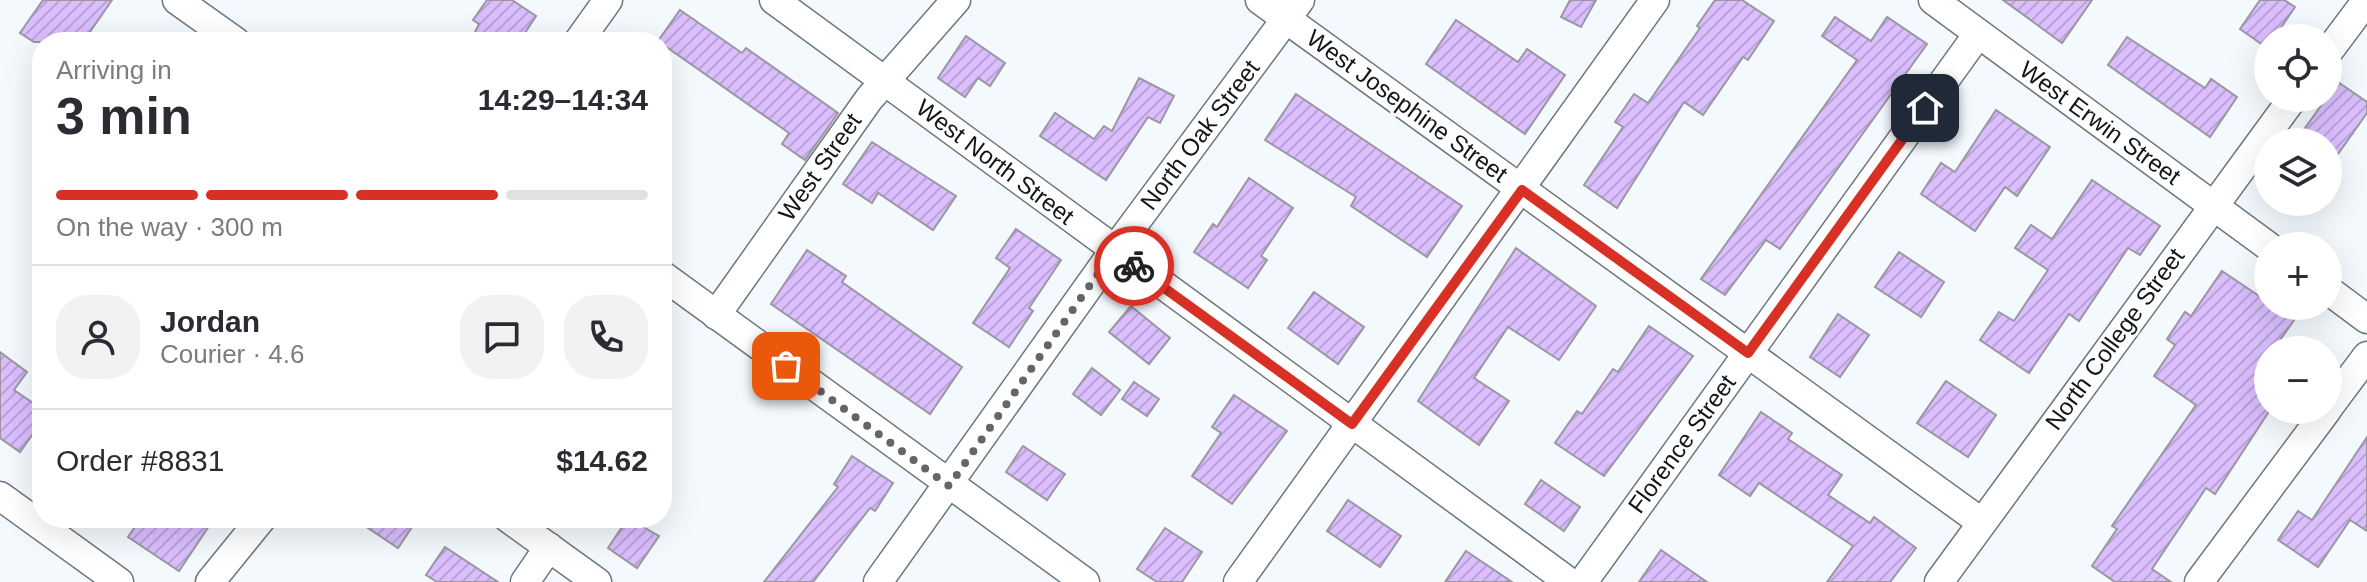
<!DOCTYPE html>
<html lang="en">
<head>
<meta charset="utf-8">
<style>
	body { margin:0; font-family:Arial,sans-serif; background:#f2f2f3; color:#2b2b33; height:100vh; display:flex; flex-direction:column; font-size:30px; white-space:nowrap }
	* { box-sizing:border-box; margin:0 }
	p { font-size:26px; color:#7c7c81 }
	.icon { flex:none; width:44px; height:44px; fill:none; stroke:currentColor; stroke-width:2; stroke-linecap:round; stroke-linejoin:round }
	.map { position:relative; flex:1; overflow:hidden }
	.sheet { position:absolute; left:32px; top:32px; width:640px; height:496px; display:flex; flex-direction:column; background:#fff; border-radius:32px; box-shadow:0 8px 32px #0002 }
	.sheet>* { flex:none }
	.buttons { position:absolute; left:2254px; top:24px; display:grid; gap:16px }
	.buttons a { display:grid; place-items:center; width:88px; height:88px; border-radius:50%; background:#fff; box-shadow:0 8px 32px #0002; font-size:40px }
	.pin { position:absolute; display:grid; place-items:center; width:68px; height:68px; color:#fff; margin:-34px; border-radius:16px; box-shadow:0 4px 12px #0006 }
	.courier { position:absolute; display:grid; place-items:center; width:80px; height:80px; margin:-40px; border:6px solid #d93025; border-radius:50%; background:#fff; color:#222; box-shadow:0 2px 10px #0007 }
	.headline em { font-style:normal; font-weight:800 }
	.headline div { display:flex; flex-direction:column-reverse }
	.headline { display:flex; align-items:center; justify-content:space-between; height:136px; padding:0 24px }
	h1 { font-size:52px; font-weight:800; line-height:60px }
	.bar { display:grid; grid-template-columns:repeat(4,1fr); gap:12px 8px; align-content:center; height:96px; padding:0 24px }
	.bar i { height:10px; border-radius:6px; background:#e1e1e2 }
	.bar .selected { background:#d93025 }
	.bar p { grid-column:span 4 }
	.line { display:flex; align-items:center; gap:20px; padding:0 24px; border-top:2px solid #e1e1e2 }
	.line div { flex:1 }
	.round { display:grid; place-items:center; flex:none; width:84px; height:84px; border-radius:32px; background:#f2f2f3 }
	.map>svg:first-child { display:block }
	.building { fill:url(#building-hatch); stroke:#9b97a1; stroke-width:2 }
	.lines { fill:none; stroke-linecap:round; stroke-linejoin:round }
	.minor-casing { stroke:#6d767d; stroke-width:31 }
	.minor { stroke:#fff; stroke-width:28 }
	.done { stroke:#626569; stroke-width:8; stroke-dasharray:0 14.4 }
	.route { stroke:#d93025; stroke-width:10 }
	.labels { text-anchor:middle; stroke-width:6; stroke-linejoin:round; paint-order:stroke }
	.street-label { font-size:24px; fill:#131619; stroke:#fff }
</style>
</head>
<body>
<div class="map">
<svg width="2367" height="582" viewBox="0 0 2367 582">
	<defs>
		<pattern id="building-hatch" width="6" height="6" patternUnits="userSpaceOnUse" patternTransform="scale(2)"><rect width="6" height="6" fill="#dabefe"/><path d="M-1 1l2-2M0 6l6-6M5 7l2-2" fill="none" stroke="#baa3d9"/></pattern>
	</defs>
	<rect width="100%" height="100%" fill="#f4f9fe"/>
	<g class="building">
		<path d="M43,0H112L83,42H34L20,33Z"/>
		<path d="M487,0H512L536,16L519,42H470L479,24L473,20Z"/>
		<path d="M1570,0H1596L1581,27L1561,17Z"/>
		<path d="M1715,0H1742L1774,21L1748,60L1743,57L1703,115L1684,102L1617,208L1584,185L1623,127L1615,122L1634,94L1648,103L1700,28L1697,26Z"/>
		<path d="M2003,0H2092L2062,43Z"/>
		<path d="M2260,0H2284L2295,7L2274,38H2268L2267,48L2240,29Z"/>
		<path d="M680,10L742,53L746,48L838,113L805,160L782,144L789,133L658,41Z"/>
		<path d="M1835,17L1871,41L1887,17L1927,44L1780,249L1766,240L1725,295L1701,279L1857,60L1822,36Z"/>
		<path d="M1456,20L1518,62L1527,49L1565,75L1525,134L1426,64Z"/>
		<path d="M966,36L1005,63L990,86L978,78L965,97L938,78Z"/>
		<path d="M2127,37L2205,88L2211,79L2237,97L2210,137L2108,65Z"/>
		<path d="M1139,78L1174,96L1160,123L1148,117L1106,180L1040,136L1055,113L1094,139L1104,126L1112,131Z"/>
		<path d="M2338,82L2367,102V113L2328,168V142H2295Z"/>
		<path d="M1296,94L1462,206L1427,257L1351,206L1356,197L1265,140Z"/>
		<path d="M1996,110L2050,147L2017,196L2005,187L1975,231L1921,194L1941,163L1955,172Z"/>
		<path d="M872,142L956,196L933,230L878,193L872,203L843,184Z"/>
		<path d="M1249,178L1293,208L1261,256L1267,260L1248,288L1194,252L1213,224L1217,227Z"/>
		<path d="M2092,180L2160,226L2140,255L2128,248L2079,321L2069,314L2029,373L1980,340L1999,312L2014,321L2048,270L2015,248L2031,225L2052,239Z"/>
		<path d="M1016,229L1061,260L1029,308L1033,311L1009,347L973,323L1010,268L996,258Z"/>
		<path d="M1516,248L1596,306L1559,360L1508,327L1474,378L1509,401L1479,445L1418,401Z"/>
		<path d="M807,250L846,276L842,282L962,367L930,414L771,304Z"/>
		<path d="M1899,252L1944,282L1921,317L1875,287Z"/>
		<path d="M2222,271L2268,302V306H2304L2273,350H2268V413L2215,494L2206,488L2152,569L2171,582H2115L2092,566L2117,529L2112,526L2196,405L2154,376L2175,345L2167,339L2185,312L2191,316Z"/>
		<path d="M1314,292L1364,327L1338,364L1288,328Z"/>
		<path d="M1131,306L1170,338L1149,364L1109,332Z"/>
		<path d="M1838,314L1869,335L1840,377L1810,357Z"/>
		<path d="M1649,326L1693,356L1604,476L1555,443L1577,411L1582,414L1613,369L1618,372Z"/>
		<path d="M0,352L27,372L14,390L42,409V421L20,452L0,438Z"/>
		<path d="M1092,368L1120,390L1101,415L1073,394Z"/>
		<path d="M1946,381L1996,415L1968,457L1917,423Z"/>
		<path d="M1134,382L1159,399L1147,416L1122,399Z"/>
		<path d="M1234,395L1287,431L1232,504L1192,476L1221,433L1212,427Z"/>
		<path d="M1761,412L1792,433L1788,439L1842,475L1828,495L1870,523L1874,517L1916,548L1890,582H1827L1853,546L1759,483L1750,496L1719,475Z"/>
		<path d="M2367,437V531L2350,520L2318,567L2278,540L2298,511L2312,520Z"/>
		<path d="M1023,446L1065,474L1047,500L1006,472Z"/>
		<path d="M852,456L893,483L875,511L870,508L813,582H764L838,487L834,484Z"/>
		<path d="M1541,480L1580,507L1564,531L1525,504Z"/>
		<path d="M1348,500L1401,536L1380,567L1327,531Z"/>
		<path d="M141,518H198L209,526L179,571L128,537Z"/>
		<path d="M353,518H418L398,548Z"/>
		<path d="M628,518L659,536L637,568L608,548Z"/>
		<path d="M1165,528L1202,552L1182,582H1157L1137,569Z"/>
		<path d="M445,547L498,582H437L426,575Z"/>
		<path d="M1661,550L1707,582H1639Z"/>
		<path d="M1466,551L1512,582H1445Z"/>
	</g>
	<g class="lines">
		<defs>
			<g id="minor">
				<path d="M177,0L236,42"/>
				<path d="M774,0L1569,582"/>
				<path d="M1260,0L1981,522"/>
				<path d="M1933,0L2268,246"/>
				<path d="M578,42L608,0"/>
				<path d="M2328,52L2367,0"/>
				<path d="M662,275L1085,582"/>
				<path d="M2328,290L2367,319"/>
				<path d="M716,315L869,99L956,0"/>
				<path d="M2328,408L2367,356"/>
				<path d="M0,496L119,582"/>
				<path d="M508,518L597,582"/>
				<path d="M210,582L262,518"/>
				<path d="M525,582L549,547"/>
				<path d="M878,582L1114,251L1300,0"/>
				<path d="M1238,582L1655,0"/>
				<path d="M1583,582L1978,34"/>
				<path d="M1939,582L2293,98"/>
				<path d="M2199,582L2327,410"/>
			</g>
		</defs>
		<use href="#minor" class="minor-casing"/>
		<use href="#minor" class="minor"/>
	</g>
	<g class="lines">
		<path class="done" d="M786,366L949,486L1114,251L1134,266"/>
		<path class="route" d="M1134,266L1352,424L1522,190L1748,353L1925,108"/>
	</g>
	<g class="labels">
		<g class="street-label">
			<text transform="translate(1407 106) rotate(36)" y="8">West Josephine Street</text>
			<text transform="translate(2100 123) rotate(36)" y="8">West Erwin Street</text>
			<text transform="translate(1200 135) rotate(-53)" y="8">North Oak Street</text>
			<text transform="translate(995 162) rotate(37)" y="8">West North Street</text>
			<text transform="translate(820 167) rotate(-55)" y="8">West Street</text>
			<text transform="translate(2115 339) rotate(-54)" y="8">North College Street</text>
			<text transform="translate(1682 444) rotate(-54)" y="8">Florence Street</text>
		</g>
	</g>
</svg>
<div class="buttons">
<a><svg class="icon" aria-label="locate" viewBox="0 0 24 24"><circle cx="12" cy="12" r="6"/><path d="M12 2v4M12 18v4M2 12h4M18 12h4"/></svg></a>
<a><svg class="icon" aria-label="layers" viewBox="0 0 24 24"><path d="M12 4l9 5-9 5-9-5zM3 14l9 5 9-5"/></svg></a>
<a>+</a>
<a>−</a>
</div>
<div class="pin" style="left:786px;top:366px;background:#ea580c"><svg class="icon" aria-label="bag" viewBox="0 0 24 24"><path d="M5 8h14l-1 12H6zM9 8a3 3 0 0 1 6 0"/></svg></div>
<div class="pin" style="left:1925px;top:108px;background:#1f2937"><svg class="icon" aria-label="home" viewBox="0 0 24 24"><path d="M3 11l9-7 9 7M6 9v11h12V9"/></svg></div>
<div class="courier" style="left:1134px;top:266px"><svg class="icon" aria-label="bike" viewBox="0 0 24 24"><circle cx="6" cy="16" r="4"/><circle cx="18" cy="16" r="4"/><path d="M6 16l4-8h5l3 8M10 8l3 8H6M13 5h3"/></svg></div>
<section class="sheet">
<div class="headline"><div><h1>3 min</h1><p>Arriving in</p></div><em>14:29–14:34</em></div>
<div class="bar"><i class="selected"></i><i class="selected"></i><i class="selected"></i><i></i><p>On the way · 300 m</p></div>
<div class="line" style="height:144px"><a class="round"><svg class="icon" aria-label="person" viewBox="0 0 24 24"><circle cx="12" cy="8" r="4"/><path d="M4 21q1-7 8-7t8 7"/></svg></a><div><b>Jordan</b><p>Courier · 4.6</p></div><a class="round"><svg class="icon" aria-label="chat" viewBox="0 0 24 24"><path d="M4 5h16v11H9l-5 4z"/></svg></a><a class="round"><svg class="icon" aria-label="phone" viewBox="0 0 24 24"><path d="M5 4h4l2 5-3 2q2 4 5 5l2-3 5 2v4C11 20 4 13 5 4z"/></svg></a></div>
<div class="line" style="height:104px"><div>Order #8831</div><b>$14.62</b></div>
</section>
</div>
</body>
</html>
